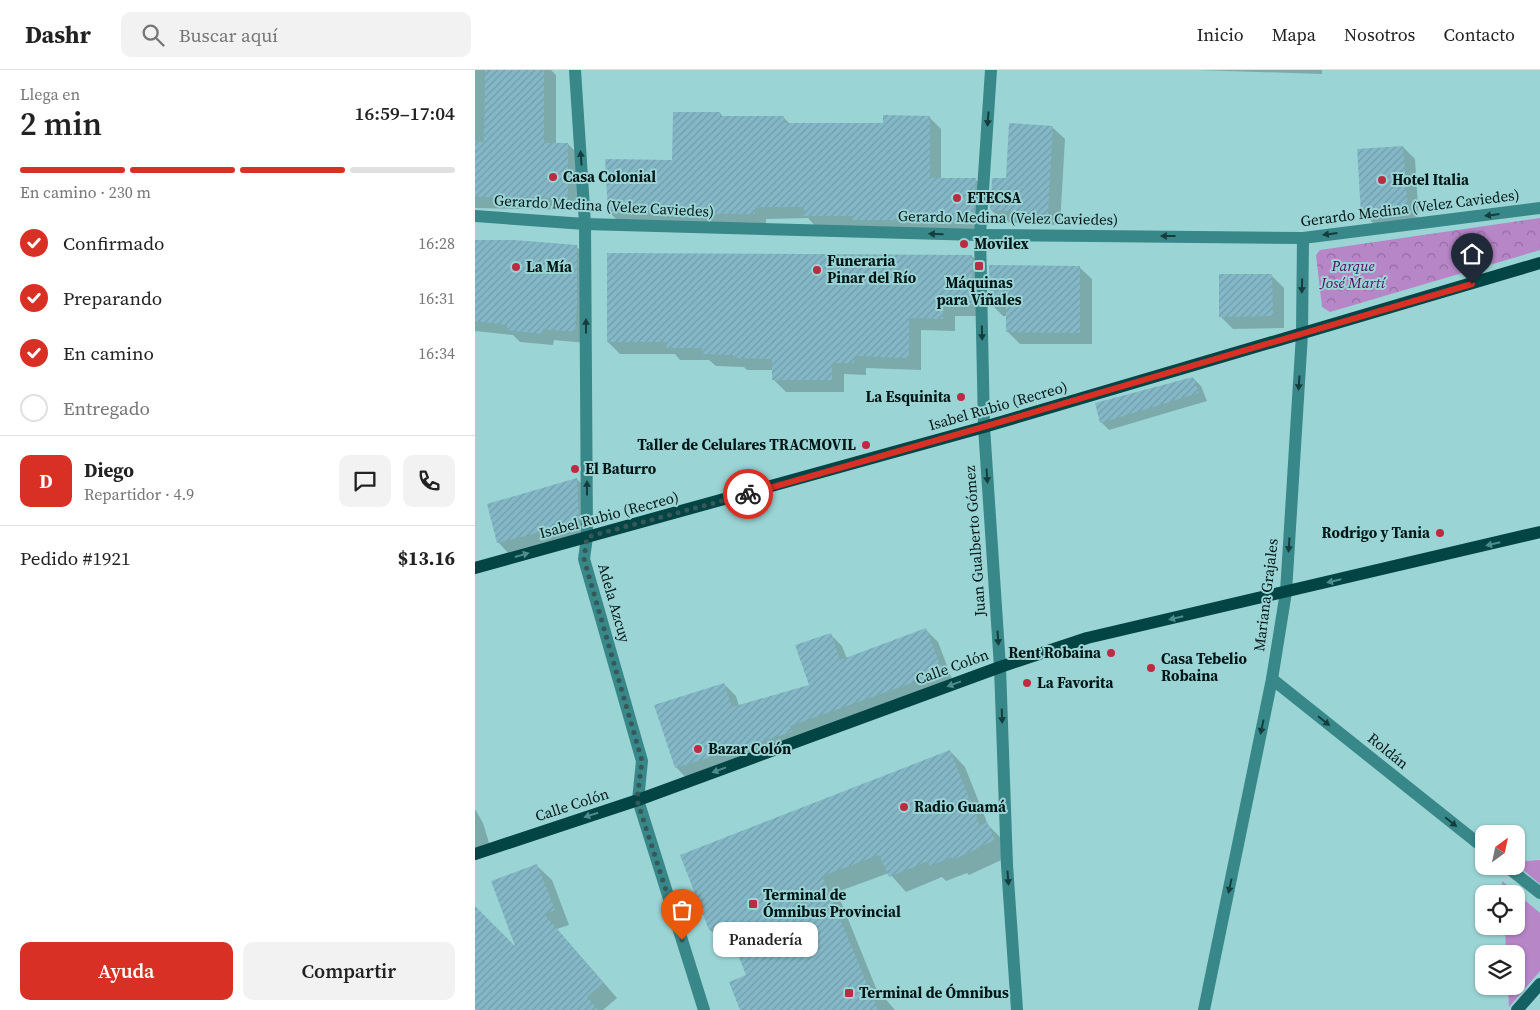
<!DOCTYPE html>
<html lang="es">
<head>
<meta charset="utf-8">
<style>
	body { margin:0; font-family:"Source Serif 4",serif; background:#f2f2f2; color:#222; height:100vh; display:flex; flex-direction:column; font-size:19px; white-space:nowrap }
	* { box-sizing:border-box; margin:0 }
	p { font-size:16px; color:#767676 }
	.icon { flex:none; width:28px; height:28px; fill:none; stroke:currentColor; stroke-width:2; stroke-linecap:round; stroke-linejoin:round }
	.map { position:relative; flex:1; overflow:hidden }
	.details { display:flex; flex-direction:column; background:#fff; width:475px }
	.details>* { flex:none }
	.needle { width:32px; rotate:33deg }
	.buttons { position:absolute; left:1000px; top:755px; display:grid; gap:10px }
	.buttons a { display:grid; place-items:center; width:50px; height:50px; border-radius:10px; background:#fff; box-shadow:0 1px 4px #0004; font-size:25px }
	.pin { position:absolute; display:grid; place-items:center; width:42px; height:42px; color:#fff; margin:-51px -21px; border-radius:50% 50% 50% 0; rotate:-45deg; box-shadow:0 0 5px #0007 }
	.pin .icon { rotate:45deg }
	.courier { position:absolute; display:grid; place-items:center; width:50px; height:50px; margin:-25px; border:4px solid #d93025; border-radius:50%; background:#fff; color:#222; box-shadow:0 1px 6px #0007 }
	.bubble { position:absolute; height:35px; border-radius:10px; background:#fff; box-shadow:0 1px 4px #0004; font-size:16px; font-weight:600; line-height:35px; text-align:center }
	.overview em { font-style:normal; font-weight:600 }
	.overview div { display:flex; flex-direction:column-reverse }
	.overview { display:flex; align-items:center; justify-content:space-between; height:85px; padding:0 20px }
	h1 { font-size:32px; font-weight:600; line-height:38px }
	.bar { display:grid; grid-template-columns:repeat(4,1fr); gap:8px 5px; align-content:center; height:60px; padding:0 20px }
	.bar i { height:6px; border-radius:4px; background:#e0e0e0 }
	.bar .current { background:#d93025 }
	.bar p { grid-column:span 4 }
	.line { display:flex; align-items:center; gap:12px; padding:0 20px; border-top:1px solid #e0e0e0 }
	.line div { flex:1 }
	.round { display:grid; place-items:center; flex:none; width:52px; height:52px; border-radius:10px; background:#f2f2f2 }
	ol { padding:0 20px; list-style:none }
	li { display:flex; align-items:center; gap:15px; height:55px }
	li p { margin-inline-start:auto }
	li .icon { padding:5px; border-radius:50%; background:#d93025; color:#fff; stroke-width:4 }
	li:last-child { color:#767676 }
	li i { width:28px; height:28px; border:2px solid #e0e0e0; border-radius:50% }
	.button { display:flex; gap:10px; margin-top:auto; padding:10px 20px }
	.button a { flex:1; height:58px; border-radius:10px; background:#d93025; color:#fff; font-size:20px; font-weight:600; line-height:58px; text-align:center }
	.button a+a { background:#f2f2f2; color:#222 }
	header { display:flex; align-items:center; gap:30px; box-sizing:border-box; height:70px; padding:0 25px; background:#fff; border-bottom:1px solid #e0e0e0 }
	header strong { font-size:24px }
	nav { display:flex; gap:28px; margin-inline-start:auto; font-size:18px }
	.search { width:350px; height:45px; background:#f2f2f2; display:flex; align-items:center; gap:12px; box-sizing:border-box; padding:0 18px; border-radius:10px; color:#767676; font-size:19px }
	main { display:flex; flex:1; min-height:0 }
	.map>svg:first-child { display:block }
	.grass { fill:#b786c7 }
	.park { fill:url(#park-crowns) }
	.shadow { fill:#0003 }
	.building { fill:url(#building-hatch) }
	.lines { fill:none; stroke-linecap:round; stroke-linejoin:round }
	.minor { stroke:#388789; stroke-width:12 }
	.tertiary { stroke:#388789; stroke-width:12 }
	.secondary { stroke:#146062; stroke-width:12 }
	.primary { stroke:#034445; stroke-width:12 }
	.oneway { fill:#143e3e }
	.oneway2 { fill:#4f8c8d }
	.done { stroke:#375859; stroke-width:5; stroke-dasharray:0 9 }
	.route { stroke:#d93025; stroke-width:6 }
	.poi-dot { fill:#bc2b42; stroke:#9bd4d5; stroke-width:2 }
	.labels { text-anchor:middle; stroke-width:4; stroke-linejoin:round; paint-order:stroke }
	.poi-label { font-size:15px; font-weight:bold; fill:#011616; stroke:#9bd4d5; text-anchor:start }
	.street-label { font-size:15px; fill:#011616; stroke:#9bd4d5 }
	.park-label { font-size:15px; font-style:italic; fill:#4f0c60; stroke:#9bd4d5 }
</style>
</head>
<body>
<header>
<strong>Dashr</strong>
<div class="search"><svg class="icon" aria-label="search" viewBox="0 0 24 24"><circle cx="10" cy="10" r="6"/><path d="M15 15l6 6"/></svg>Buscar aquí</div>
<nav><a>Inicio</a><a>Mapa</a><a>Nosotros</a><a>Contacto</a></nav>
</header>
<main>
<section class="details">
<div class="overview"><div><h1>2 min</h1><p>Llega en</p></div><em>16:59–17:04</em></div>
<div class="bar"><i class="current"></i><i class="current"></i><i class="current"></i><i></i><p>En camino · 230 m</p></div>
<ol>
<li><svg class="icon" aria-label="check" viewBox="0 0 24 24"><path d="M5 12l5 5 9-10"/></svg>Confirmado<p>16:28</p></li>
<li><svg class="icon" aria-label="check" viewBox="0 0 24 24"><path d="M5 12l5 5 9-10"/></svg>Preparando<p>16:31</p></li>
<li><svg class="icon" aria-label="check" viewBox="0 0 24 24"><path d="M5 12l5 5 9-10"/></svg>En camino<p>16:34</p></li>
<li><i></i>Entregado</li>
</ol>
<div class="line" style="height:90px"><b class="round" style="background:#d93025;color:#fff">D</b><div><b>Diego</b><p>Repartidor · 4.9</p></div><a class="round"><svg class="icon" aria-label="chat" viewBox="0 0 24 24"><path d="M4 5h16v11H9l-5 4z"/></svg></a><a class="round"><svg class="icon" aria-label="phone" viewBox="0 0 24 24"><path d="M5 4h4l2 5-3 2q2 4 5 5l2-3 5 2v4C11 20 4 13 5 4z"/></svg></a></div>
<div class="line" style="height:65px"><div>Pedido #1921</div><b>$13.16</b></div>
<div class="button"><a>Ayuda</a><a>Compartir</a></div>
</section>
<div class="map">
<svg width="1065" height="940" viewBox="0 0 1065 940">
	<defs>
		<pattern id="park-crowns" width="20" height="18" patternUnits="userSpaceOnUse" patternTransform="scale(1.25)"><rect width="20" height="18" fill="#b786c7"/><path d="M2 6a3 3 0 1 1 6 0M12 15a3 3 0 1 1 6 0" fill="none" stroke="#926da1"/></pattern>
		<pattern id="building-hatch" width="6" height="6" patternUnits="userSpaceOnUse" patternTransform="scale(1.25)"><rect width="6" height="6" fill="#85b8c7"/><path d="M-1 1l2-2M0 6l6-6M5 7l2-2" fill="none" stroke="#719daa"/></pattern>
	</defs>
	<rect width="100%" height="100%" fill="#9bd4d5"/>
	<g class="grass">
		<path d="M1065,790V814L1041,794V792Z"/>
		<path d="M1027,811L1065,843V901L1034,937L1033,916H1041V884H1031L1030,856H1041V824H1028Z"/>
	</g>
	<path class="park" d="M1065,148V180L855,242L847,237L841,185L845,180Z"/>
	<g class="shadow">
		<path d="M0,0H76L81,5V74H93L105,86V140L0,138Z"/>
		<path d="M722,0H847V4Z"/>
		<path d="M245,43L248,47H308L315,54L409,55L454,47L466,59V109H500L512,121L509,160L342,158L333,148L291,149V155L146,154L134,142L199,92Z"/>
		<path d="M577,57L590,69L585,155L528,152L516,140L532,109Z"/>
		<path d="M928,77L940,89L944,152L900,155L888,143Z"/>
		<path d="M0,171L101,176L113,188L111,273L79,270L78,275L45,272L38,265L0,261Z"/>
		<path d="M497,186L509,199L510,246H480V261L446,260V300L391,298V305L369,304V322H311L299,310V300H272L269,297L241,296L234,290H205L200,284H145L133,272Z"/>
		<path d="M604,197L617,209V274H545L532,261V246H528L516,234Z"/>
		<path d="M797,206L809,218V258L758,259L745,246Z"/>
		<path d="M718,308L726,316L732,331L634,360L626,352Z"/>
		<path d="M102,409L114,421L116,464L35,485L23,472L13,435Z"/>
		<path d="M451,560L463,572L479,614L212,709L201,697L249,614L261,626L264,636L335,615L355,564L367,576L372,589Z"/>
		<path d="M475,681L490,697L513,755L527,769L535,786L494,805L492,803L471,811L467,807L431,822L414,803L362,822L401,918L420,940H266L273,905L260,872L251,875L235,860L206,786Z"/>
		<path d="M0,739L8,753L17,783L0,788Z"/>
		<path d="M62,796L77,810L94,855L82,859L142,928L128,940H0V838L43,881Z"/>
	</g>
	<g class="building">
		<path d="M10,0H69V73H93V128L0,127V71L9,72Z"/>
		<path d="M198,42H245V46H309V53H408V45L455,46V108H501L498,148H455V150H378V146H329V137H280V144L133,143L130,89L197,90Z"/>
		<path d="M534,53L578,56L573,144L515,140L517,108H531Z"/>
		<path d="M928,76L933,140L886,144L882,79Z"/>
		<path d="M0,170H39L102,175V234L100,262L68,259L67,264L32,260V255L0,251Z"/>
		<path d="M132,183L497,185L498,234H468V249L434,248V288L380,286L379,293H357V310H297V289L259,288V285L227,284V278H192L191,272H132Z"/>
		<path d="M514,195L605,196V263L531,262V234H515Z"/>
		<path d="M744,204H797L798,246L744,247Z"/>
		<path d="M718,307L724,323L625,353L620,333Z"/>
		<path d="M102,408L104,452L22,473L12,434Z"/>
		<path d="M451,558L468,602L315,656L317,662L200,698L179,635L249,613L257,637L334,615L320,575L356,563L365,590Z"/>
		<path d="M475,680L505,756L512,752L520,770L478,790L477,787L455,796L453,791L414,807L404,785L347,806L403,940H265L254,912L271,905L251,854L234,860L205,785Z"/>
		<path d="M62,794L80,840L69,844L128,913L112,927L123,940H0V836L40,876L16,811Z"/>
	</g>
	<g class="lines">
		<g class="minor">
			<path d="M100,0L110,154L112,467L109,489L167,691L163,730L229,940"/>
			<path d="M516,0L505,165L509,357L525,597L532,795L542,940"/>
			<path d="M827,264L828,168"/>
			<path d="M729,940L797,609"/>
		</g>
		<g class="tertiary">
			<path d="M0,146L110,154L505,165L828,168L1065,138"/>
			<path d="M827,264L811,522L797,609L1009,778"/>
			<path d="M1031,796L1065,823"/>
		</g>
		<path class="secondary" d="M1042,940L1065,914"/>
		<g class="primary">
			<path d="M0,498L509,357L1065,193"/>
			<path d="M0,784L163,730L525,597L612,568L1065,462"/>
		</g>
	</g>
	<defs><path id="oneway-solid" d="M-6-.8H1V-3.2L6.5 0L1 3.2V.8H-6Z" transform="scale(1.25)"/></defs>
	<g class="oneway">
		<use href="#oneway-solid" transform="translate(513 49) rotate(94)"/>
		<use href="#oneway-solid" transform="translate(106 88) rotate(-94)"/>
		<use href="#oneway-solid" transform="translate(1017 145) rotate(173)"/>
		<use href="#oneway-solid" transform="translate(461 164) rotate(-178)"/>
		<use href="#oneway-solid" transform="translate(855 164) rotate(173)"/>
		<use href="#oneway-solid" transform="translate(693 166) rotate(-180)"/>
		<use href="#oneway-solid" transform="translate(827 216) rotate(91)"/>
		<use href="#oneway-solid" transform="translate(111 256) rotate(-90)"/>
		<use href="#oneway-solid" transform="translate(507 263) rotate(89)"/>
		<use href="#oneway-solid" transform="translate(824 313) rotate(94)"/>
		<use href="#oneway-solid" transform="translate(512 406) rotate(86)"/>
		<use href="#oneway-solid" transform="translate(112 418) rotate(-90)"/>
		<use href="#oneway-solid" transform="translate(814 475) rotate(94)"/>
		<use href="#oneway-solid" transform="translate(523 568) rotate(86)"/>
		<use href="#oneway-solid" transform="translate(527 646) rotate(88)"/>
		<use href="#oneway-solid" transform="translate(849 651) rotate(39)"/>
		<use href="#oneway-solid" transform="translate(787 657) rotate(102)"/>
		<use href="#oneway-solid" transform="translate(976 752) rotate(39)"/>
		<use href="#oneway-solid" transform="translate(533 808) rotate(86)"/>
		<use href="#oneway-solid" transform="translate(755 816) rotate(102)"/>
	</g>
	<g class="oneway2">
		<use href="#oneway-solid" transform="translate(1018 474) rotate(167)"/>
		<use href="#oneway-solid" transform="translate(47 485) rotate(-16)"/>
		<use href="#oneway-solid" transform="translate(859 511) rotate(167)"/>
		<use href="#oneway-solid" transform="translate(701 548) rotate(167)"/>
		<use href="#oneway-solid" transform="translate(479 614) rotate(160)"/>
		<use href="#oneway-solid" transform="translate(244 700) rotate(160)"/>
		<use href="#oneway-solid" transform="translate(116 745) rotate(162)"/>
	</g>
	<g class="lines">
		<path class="done" d="M207,870L162,730L167,691L109,489L112,467L273,424"/>
		<path class="route" d="M273,424L508,357L997,214"/>
	</g>
	<g class="poi-dot">
		<circle cx="78" cy="107" r="5"/>
		<circle cx="907" cy="110" r="5"/>
		<circle cx="482" cy="128" r="5"/>
		<circle cx="489" cy="174" r="5"/>
		<rect x="499" y="191" width="10" height="10" rx="2.5"/>
		<circle cx="41" cy="197" r="5"/>
		<circle cx="342" cy="200" r="5"/>
		<circle cx="486" cy="327" r="5"/>
		<circle cx="391" cy="375" r="5"/>
		<circle cx="100" cy="399" r="5"/>
		<circle cx="965" cy="463" r="5"/>
		<circle cx="636" cy="583" r="5"/>
		<circle cx="676" cy="598" r="5"/>
		<circle cx="552" cy="613" r="5"/>
		<circle cx="223" cy="679" r="5"/>
		<circle cx="429" cy="737" r="5"/>
		<rect x="273" y="829" width="10" height="10" rx="2.5"/>
		<rect x="369" y="918" width="10" height="10" rx="2.5"/>
	</g>
	<g class="labels">
		<g class="poi-label">
			<text x="88" y="112">Casa Colonial</text>
			<text x="917" y="115">Hotel Italia</text>
			<text x="492" y="133">ETECSA</text>
			<text x="499" y="179">Movilex</text>
			<text x="352" y="196">Funeraria<tspan x="352" dy="17">Pinar del Río</tspan></text>
			<text x="51" y="202">La Mía</text>
			<text x="504" y="218" text-anchor="middle">Máquinas<tspan x="504" dy="17">para Viñales</tspan></text>
			<text x="476" y="332" text-anchor="end">La Esquinita</text>
			<text x="381" y="380" text-anchor="end">Taller de Celulares TRACMOVIL</text>
			<text x="110" y="404">El Baturro</text>
			<text x="955" y="468" text-anchor="end">Rodrigo y Tania</text>
			<text x="626" y="588" text-anchor="end">Rent Robaina</text>
			<text x="686" y="594">Casa Tebelio<tspan x="686" dy="17">Robaina</tspan></text>
			<text x="562" y="618">La Favorita</text>
			<text x="233" y="684">Bazar Colón</text>
			<text x="439" y="742">Radio Guamá</text>
			<text x="288" y="830">Terminal de<tspan x="288" dy="17">Ómnibus Provincial</tspan></text>
			<text x="384" y="928">Terminal de Ómnibus</text>
		</g>
		<g class="street-label">
			<text transform="translate(129 136) rotate(3)" y="5">Gerardo Medina (Velez Caviedes)</text>
			<text transform="translate(935 138) rotate(-7)" y="5">Gerardo Medina (Velez Caviedes)</text>
			<text transform="translate(533 148) rotate(1)" y="5">Gerardo Medina (Velez Caviedes)</text>
			<text transform="translate(523 336) rotate(-16)" y="5">Isabel Rubio (Recreo)</text>
			<text transform="translate(134 445) rotate(-15)" y="5">Isabel Rubio (Recreo)</text>
			<text transform="translate(500 471) rotate(-94)" y="5">Juan Gualberto Gómez</text>
			<text transform="translate(791 525) rotate(-83)" y="5">Mariana Grajales</text>
			<text transform="translate(139 533) rotate(74)" y="5">Adela Azcuy</text>
			<text transform="translate(477 597) rotate(-20)" y="5">Calle Colón</text>
			<text transform="translate(913 681) rotate(39)" y="5">Roldán</text>
			<text transform="translate(97 735) rotate(-18)" y="5">Calle Colón</text>
		</g>
		<g class="park-label">
			<text x="878" y="201">Parque<tspan x="878" dy="17">José Martí</tspan></text>
		</g>
	</g>
</svg>
<div class="buttons">
<a><svg class="needle" viewBox="-14 -14 28 28"><path d="M0-13l5 13h-10z" fill="#e53935"/><path d="M0 13l5-13h-10z" fill="#767676"/></svg></a>
<a><svg class="icon" aria-label="locate" viewBox="0 0 24 24"><circle cx="12" cy="12" r="6"/><path d="M12 2v4M12 18v4M2 12h4M18 12h4"/></svg></a>
<a><svg class="icon" aria-label="layers" viewBox="0 0 24 24"><path d="M12 4l9 5-9 5-9-5zM3 14l9 5 9-5"/></svg></a>
</div>
<div class="pin" style="left:207px;top:870px;background:#ea580c"><svg class="icon" aria-label="bag" viewBox="0 0 24 24"><path d="M5 8h14l-1 12H6zM9 8a3 3 0 0 1 6 0"/></svg></div>
<div class="pin" style="left:997px;top:214px;background:#1f2937"><svg class="icon" aria-label="home" viewBox="0 0 24 24"><path d="M3 11l9-7 9 7M6 9v11h12V9"/></svg></div>
<div class="courier" style="left:273px;top:424px"><svg class="icon" aria-label="bike" viewBox="0 0 24 24"><circle cx="6" cy="16" r="4"/><circle cx="18" cy="16" r="4"/><path d="M6 16l4-8h5l3 8M10 8l3 8H6M13 5h3"/></svg></div>
<div class="bubble" style="left:238px;top:852px;width:105px">Panadería</div>
</div>
</main>
</body>
</html>
